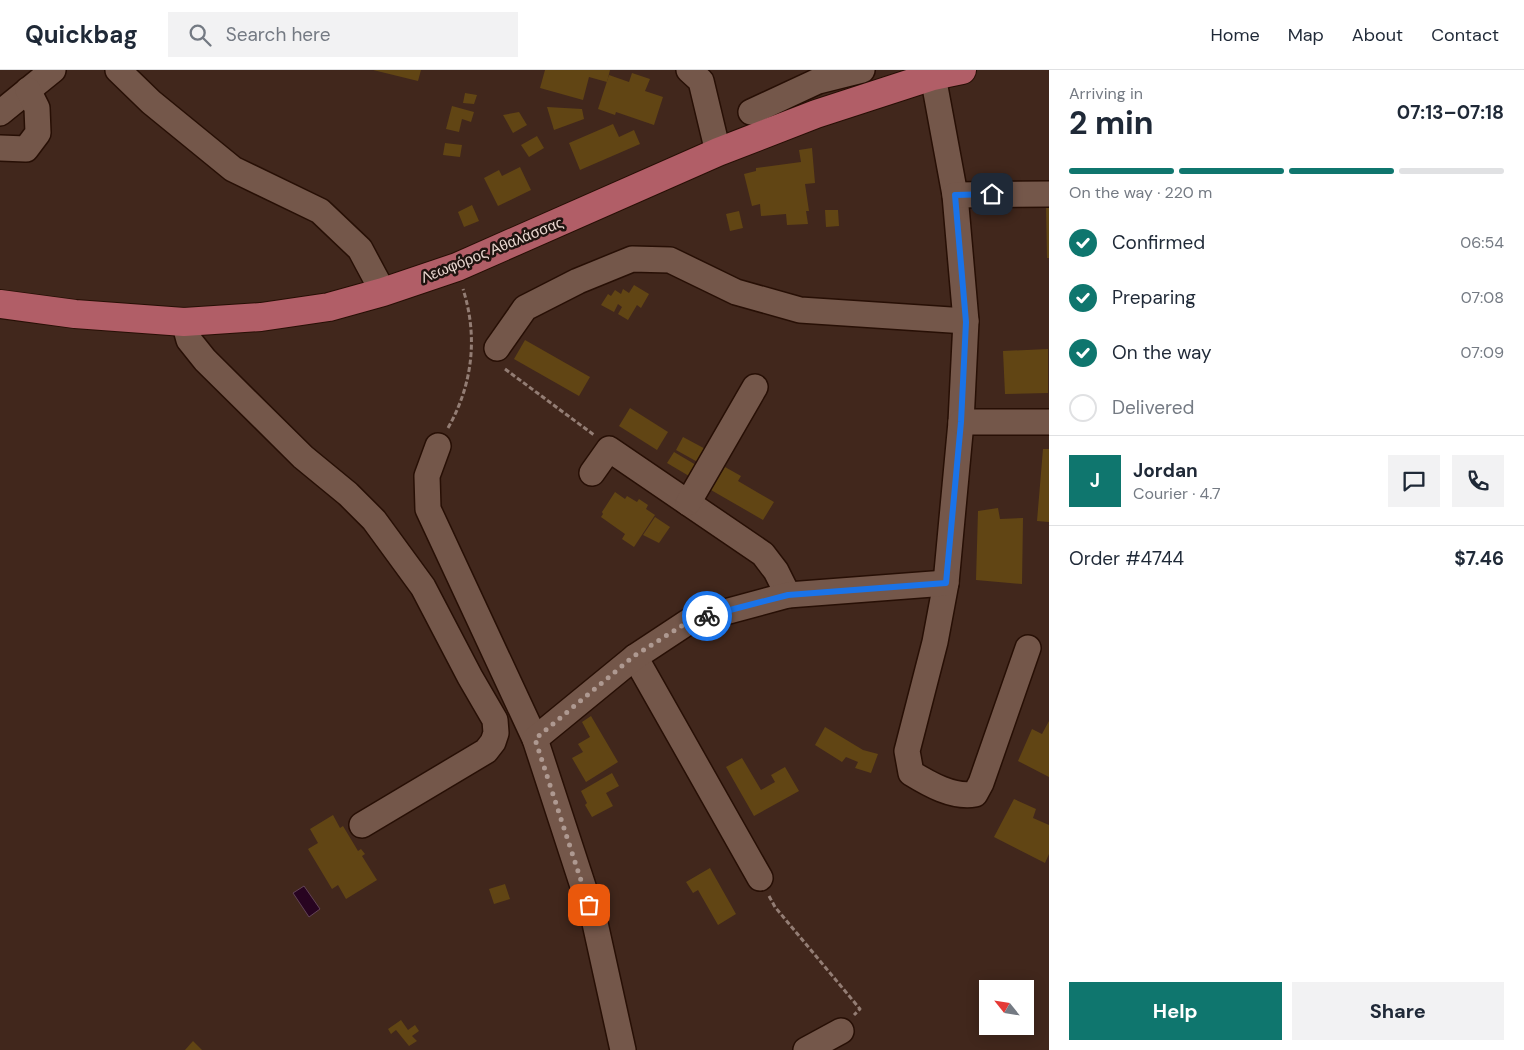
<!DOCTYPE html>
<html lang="en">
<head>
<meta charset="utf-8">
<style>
	body { margin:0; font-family:"DM Sans",sans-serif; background:#f2f2f3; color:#1f2937; height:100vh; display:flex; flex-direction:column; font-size:19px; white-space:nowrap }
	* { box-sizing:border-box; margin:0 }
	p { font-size:16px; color:#747a83 }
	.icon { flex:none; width:28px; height:28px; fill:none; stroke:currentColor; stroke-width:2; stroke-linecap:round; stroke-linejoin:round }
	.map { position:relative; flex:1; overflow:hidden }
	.details { display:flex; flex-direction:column; background:#fff; width:475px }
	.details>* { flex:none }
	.needle { width:32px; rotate:300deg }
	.controls { position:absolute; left:979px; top:910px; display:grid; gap:10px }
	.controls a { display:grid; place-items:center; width:55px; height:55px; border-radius:0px; background:#fff; box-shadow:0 2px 12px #0003; font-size:25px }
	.pin { position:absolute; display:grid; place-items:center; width:42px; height:42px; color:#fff; margin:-21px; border-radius:10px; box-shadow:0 2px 8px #0006 }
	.courier { position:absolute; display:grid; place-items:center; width:50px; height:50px; margin:-25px; border:4px solid #1a73e8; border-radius:50%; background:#fff; color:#222; box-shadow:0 1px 6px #0007 }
	.headline em { font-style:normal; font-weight:700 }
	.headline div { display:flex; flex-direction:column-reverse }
	.headline { display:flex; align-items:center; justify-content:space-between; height:85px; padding:0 20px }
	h1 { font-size:32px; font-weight:700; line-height:38px }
	.bar { display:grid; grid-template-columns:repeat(4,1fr); gap:8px 5px; align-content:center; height:60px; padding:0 20px }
	.bar i { height:6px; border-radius:4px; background:#e0e1e3 }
	.bar .active { background:#0f766e }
	.bar p { grid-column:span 4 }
	.line { display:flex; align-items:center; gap:12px; padding:0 20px; border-top:1px solid #e0e1e3 }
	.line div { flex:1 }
	.round { display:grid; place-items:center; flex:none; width:52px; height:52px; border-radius:0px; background:#f2f2f3 }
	ol { padding:0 20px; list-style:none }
	li { display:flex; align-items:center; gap:15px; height:55px }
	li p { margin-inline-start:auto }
	li .icon { padding:5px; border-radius:50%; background:#0f766e; color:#fff; stroke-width:4 }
	li:last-child { color:#747a83 }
	li i { width:28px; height:28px; border:2px solid #e0e1e3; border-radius:50% }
	.cta { display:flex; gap:10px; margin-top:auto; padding:10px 20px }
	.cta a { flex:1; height:58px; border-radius:0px; background:#0f766e; color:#fff; font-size:20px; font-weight:700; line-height:58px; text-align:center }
	.cta a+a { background:#f2f2f3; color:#1f2937 }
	header { display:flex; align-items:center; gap:30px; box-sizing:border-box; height:70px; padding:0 25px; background:#fff; border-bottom:1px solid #e0e1e3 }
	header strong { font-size:24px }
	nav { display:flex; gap:28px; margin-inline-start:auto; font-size:18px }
	.search { width:350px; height:45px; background:#f2f2f3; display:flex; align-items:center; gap:12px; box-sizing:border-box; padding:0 18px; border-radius:0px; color:#747a83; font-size:19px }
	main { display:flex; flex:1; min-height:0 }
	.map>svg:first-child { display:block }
	.water { fill:#280421; stroke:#624356 }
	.building { fill:#614514 }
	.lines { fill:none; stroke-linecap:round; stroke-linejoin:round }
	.minor-casing { stroke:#270f05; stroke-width:28 }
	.major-casing { stroke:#270f05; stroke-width:30 }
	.path { stroke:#937d74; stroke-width:3; stroke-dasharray:5 2.5; stroke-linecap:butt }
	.minor { stroke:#74574a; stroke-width:25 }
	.major { stroke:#b15e67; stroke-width:28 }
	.done { stroke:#ae9991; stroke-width:5; stroke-dasharray:0 9 }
	.route { stroke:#1a73e8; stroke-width:6 }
	.labels { text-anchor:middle; stroke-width:5; stroke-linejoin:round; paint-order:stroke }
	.street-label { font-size:15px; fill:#e9d7d0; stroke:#1f130f }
</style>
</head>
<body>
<header>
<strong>Quickbag</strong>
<div class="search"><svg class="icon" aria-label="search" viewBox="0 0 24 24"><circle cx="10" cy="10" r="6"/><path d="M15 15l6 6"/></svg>Search here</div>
<nav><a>Home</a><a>Map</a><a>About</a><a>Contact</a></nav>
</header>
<main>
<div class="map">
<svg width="1049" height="980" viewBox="0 0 1049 980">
	<rect width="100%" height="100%" fill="#41271c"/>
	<path class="water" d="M304,816L320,839L309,847L293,823Z"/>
	<g class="building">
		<path d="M373,0H421L418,11Z"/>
		<path d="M545,0H610L607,12L589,7L583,30L540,18Z"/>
		<path d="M632,3L650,9L645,21L663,27L654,55L616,42L615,45L598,39L609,5L629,12Z"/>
		<path d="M465,23L477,25L474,34L463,33Z"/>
		<path d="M452,36L474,42L471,52L462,49L459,62L446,59Z"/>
		<path d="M547,37L582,39L584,49L554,60Z"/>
		<path d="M519,42L527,55L513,63L503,45Z"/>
		<path d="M613,54L619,67L634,60L640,74L580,100L569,73Z"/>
		<path d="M537,66L544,78L529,87L521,75Z"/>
		<path d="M445,73L462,75L460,87L443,85Z"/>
		<path d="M812,78L815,113L805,114L809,141H806L808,154L787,155L786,144L761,146L760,134L752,136L744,104L756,101V98L801,92L799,80Z"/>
		<path d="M520,97L531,120L498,136L484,108L499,100L502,106Z"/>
		<path d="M1046,132H1049V188H1047Z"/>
		<path d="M472,135L479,151L464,157L458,142Z"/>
		<path d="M825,140H838L839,156L826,157Z"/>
		<path d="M739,141L743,158L730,161L726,144Z"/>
		<path d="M634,215L649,224L641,238L637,235L628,250L618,244L622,237L618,234L614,242L601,235L608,224L611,226L615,220L621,224L623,219L629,223Z"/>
		<path d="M525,270L590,307L579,326L514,289Z"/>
		<path d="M1048,279V323L1005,324L1003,281Z"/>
		<path d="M630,338L668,362L657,380L619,356Z"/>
		<path d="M683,367L711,382L703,395L676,380Z"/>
		<path d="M1043,379H1049V452L1037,451Z"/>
		<path d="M674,382L696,395L689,406L667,393Z"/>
		<path d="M725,397L741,406L738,411L774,432L763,450L711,420Z"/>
		<path d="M615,422L625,429L627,426L637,432L639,429L648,435L646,439L655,445L634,477L622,469L625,464L601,447L603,444L602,442Z"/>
		<path d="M998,438L1000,449L1023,448L1022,514L976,510L978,441Z"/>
		<path d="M655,447L670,457L659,473L643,465Z"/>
		<path d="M591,646L618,692L586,712L572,688L583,682L578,674L590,667L582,652Z"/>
		<path d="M1049,651V707L1018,691L1032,659L1042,664Z"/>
		<path d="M825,657L863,680L878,684L871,703L855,698L858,692L846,687L842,692L815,675Z"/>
		<path d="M742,688L761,720L775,712L771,705L785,697L799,721L754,746L726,697Z"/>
		<path d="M612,703L619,716L606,723L613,736L592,747L585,735L587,733L581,721Z"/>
		<path d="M1014,729L1036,739L1033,748L1049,755V784L1045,793L994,767Z"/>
		<path d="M333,745L340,758L343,756L358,781L361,779L365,784L362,786L377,810L346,829L338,815L332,819L308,779L318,773L310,759Z"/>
		<path d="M710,798L736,844L718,855L698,820L693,823L686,812Z"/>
		<path d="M505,814L510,829L494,834L489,819Z"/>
		<path d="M401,950L408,960L415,955L419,961L412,966L417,971L409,976L396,960L391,964L388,959Z"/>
		<path d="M193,971L202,980H185Z"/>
	</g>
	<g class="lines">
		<defs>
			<g id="minor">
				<path d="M118,0L151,32L233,99L320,141L360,179L383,222"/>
				<path d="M689,0L701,11L718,82"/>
				<path d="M933,6L955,125L966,251L961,352L946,513L935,572L907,681L911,703C929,714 953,728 975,724L981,713L1028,578"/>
				<path d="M751,42L818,11L862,0"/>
				<path d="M0,43L53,0"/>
				<path d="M0,78L26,79L38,63L37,38L28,20"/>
				<path d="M955,125L1049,124"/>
				<path d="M184,252L189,270L205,290L303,387L348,424L374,450L423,517L470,607L495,650L496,663L493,672L486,681L362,755"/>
				<path d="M497,278L525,238L578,211L632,189L670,190L736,222L800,240L966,251"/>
				<path d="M961,352H1049"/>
				<path d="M438,376L427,406L428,439L535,669L595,853L623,980"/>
				<path d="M592,403L609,379L763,484L776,501L788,525"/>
				<path d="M688,433L755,317"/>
				<path d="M635,587L760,808"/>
				<path d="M535,669L635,587L688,552L788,525L946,513"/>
				<path d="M806,980L841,961"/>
			</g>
			<path id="major" d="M0,234L75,244L184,252L261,247L329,237L383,222L457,197L718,82L816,44L933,6L962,0"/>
		</defs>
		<use href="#minor" class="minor-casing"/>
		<use href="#major" class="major-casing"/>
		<g class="path">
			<path d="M505,299L594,365"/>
			<path d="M448,358C473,314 478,266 463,219"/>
			<path d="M769,826L775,837L860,939L854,945"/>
		</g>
		<use href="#minor" class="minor"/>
		<use href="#major" class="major"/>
	</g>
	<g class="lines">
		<path class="done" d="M589,835L535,669L634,586L688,552L707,546"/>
		<path class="route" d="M707,546L788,525L946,513L961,352L966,252L955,125L992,124"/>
	</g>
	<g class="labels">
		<g class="street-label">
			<text transform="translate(492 180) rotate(-22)" y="5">Λεωφόρος Αθαλάσσας</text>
		</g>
	</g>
</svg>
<div class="controls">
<a><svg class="needle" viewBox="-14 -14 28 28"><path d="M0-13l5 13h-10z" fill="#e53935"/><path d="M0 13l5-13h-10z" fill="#747a83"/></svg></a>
</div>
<div class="pin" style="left:589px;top:835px;background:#ea580c"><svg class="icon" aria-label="bag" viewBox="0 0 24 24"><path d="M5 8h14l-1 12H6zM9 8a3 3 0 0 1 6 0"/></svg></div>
<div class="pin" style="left:992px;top:124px;background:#1f2937"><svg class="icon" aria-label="home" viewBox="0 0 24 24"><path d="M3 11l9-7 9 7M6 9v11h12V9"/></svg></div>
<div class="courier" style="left:707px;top:546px"><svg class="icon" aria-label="bike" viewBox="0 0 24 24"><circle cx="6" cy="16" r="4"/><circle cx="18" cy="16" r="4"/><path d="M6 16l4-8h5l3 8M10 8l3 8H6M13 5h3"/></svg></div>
</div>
<section class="details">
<div class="headline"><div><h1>2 min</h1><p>Arriving in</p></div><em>07:13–07:18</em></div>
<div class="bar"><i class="active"></i><i class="active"></i><i class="active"></i><i></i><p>On the way · 220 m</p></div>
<ol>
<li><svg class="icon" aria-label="check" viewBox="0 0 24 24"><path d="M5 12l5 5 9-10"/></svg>Confirmed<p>06:54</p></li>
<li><svg class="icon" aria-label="check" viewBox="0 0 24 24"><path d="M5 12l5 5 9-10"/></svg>Preparing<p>07:08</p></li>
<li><svg class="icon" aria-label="check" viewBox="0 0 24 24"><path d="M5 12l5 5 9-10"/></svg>On the way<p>07:09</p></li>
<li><i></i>Delivered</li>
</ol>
<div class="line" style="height:90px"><b class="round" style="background:#0f766e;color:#fff">J</b><div><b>Jordan</b><p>Courier · 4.7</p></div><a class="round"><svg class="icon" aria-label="chat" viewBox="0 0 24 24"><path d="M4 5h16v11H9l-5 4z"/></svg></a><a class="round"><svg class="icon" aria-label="phone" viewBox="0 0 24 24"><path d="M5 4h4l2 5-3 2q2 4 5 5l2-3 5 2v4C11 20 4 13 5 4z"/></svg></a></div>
<div class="line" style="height:65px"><div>Order #4744</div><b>$7.46</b></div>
<div class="cta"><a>Help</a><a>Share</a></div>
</section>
</main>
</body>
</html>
